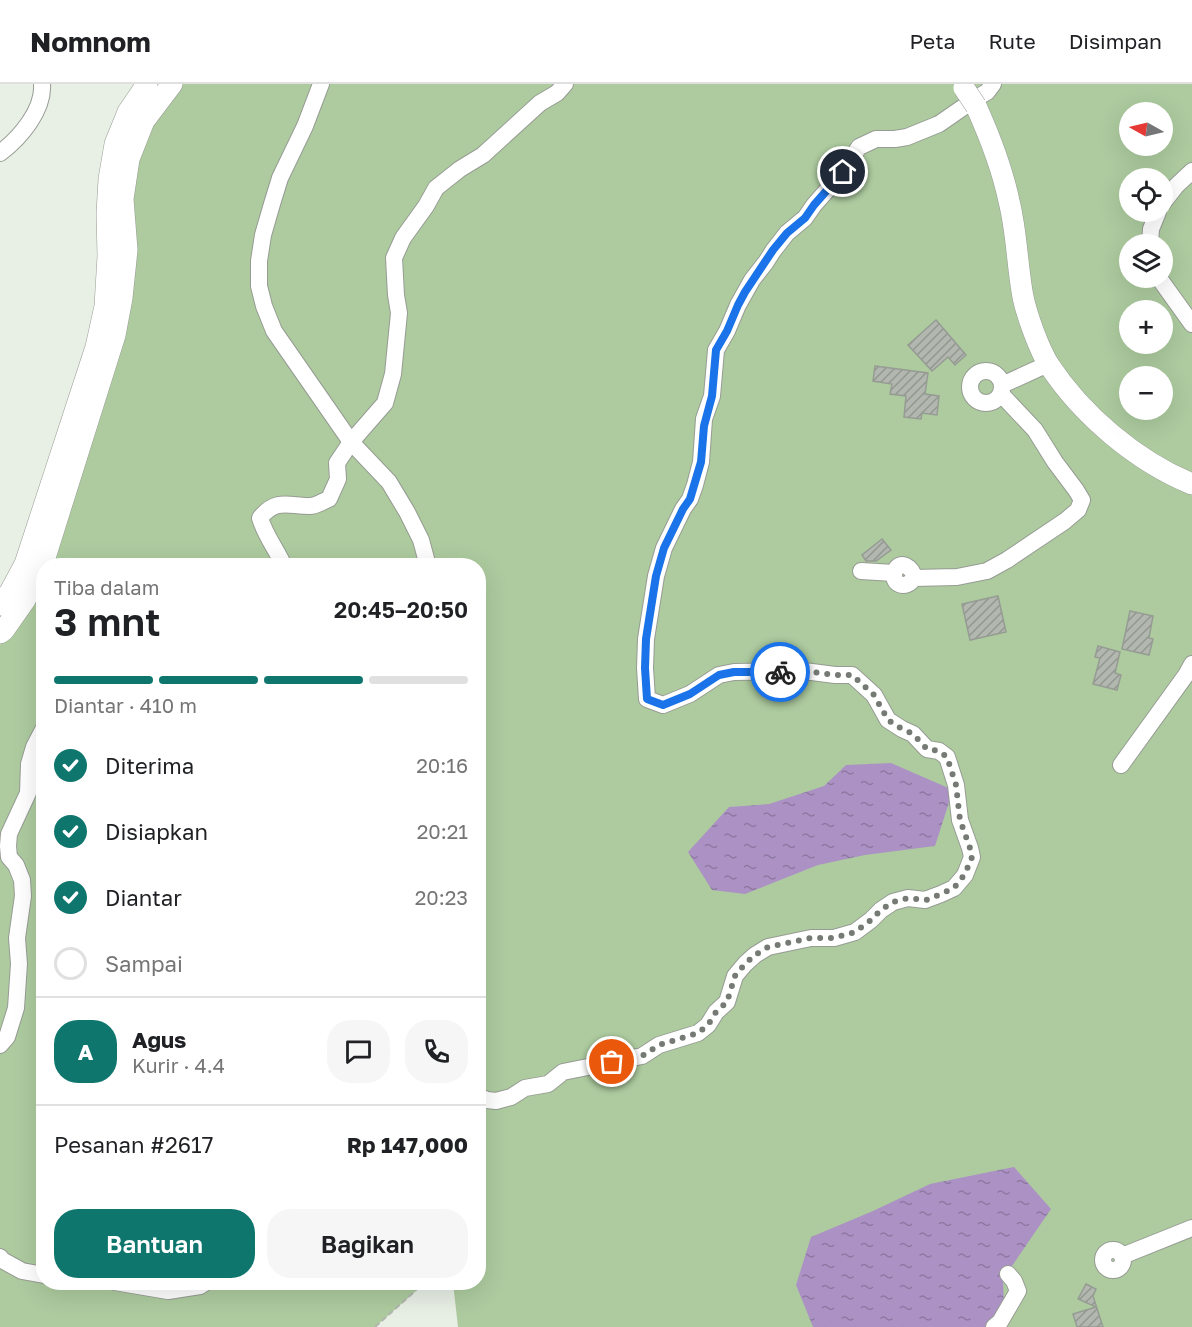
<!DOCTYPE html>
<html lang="id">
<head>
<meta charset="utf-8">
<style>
	body { margin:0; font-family:"Golos Text",sans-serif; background:#f6f6f6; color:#202124; height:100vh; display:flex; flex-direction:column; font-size:22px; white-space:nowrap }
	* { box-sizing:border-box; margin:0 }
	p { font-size:20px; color:#757577 }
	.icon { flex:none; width:33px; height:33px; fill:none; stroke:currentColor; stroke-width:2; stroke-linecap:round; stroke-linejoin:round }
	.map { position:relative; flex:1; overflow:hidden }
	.details { position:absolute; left:36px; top:474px; width:450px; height:732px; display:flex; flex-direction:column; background:#fff; border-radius:24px; box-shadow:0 6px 24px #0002 }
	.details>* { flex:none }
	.needle { width:39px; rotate:278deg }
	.controls { position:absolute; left:1119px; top:18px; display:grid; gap:12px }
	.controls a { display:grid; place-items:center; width:54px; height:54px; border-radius:50%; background:#fff; box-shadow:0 6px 24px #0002; font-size:30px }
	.pin { position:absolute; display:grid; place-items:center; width:51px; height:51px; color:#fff; margin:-26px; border:3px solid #fff; border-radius:50%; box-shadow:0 2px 6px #0007 }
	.courier { position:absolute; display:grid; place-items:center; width:60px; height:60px; margin:-30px; border:4px solid #1a73e8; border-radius:50%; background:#fff; color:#222; box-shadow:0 2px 8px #0007 }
	.head em { font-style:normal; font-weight:600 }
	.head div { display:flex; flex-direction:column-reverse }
	.head { display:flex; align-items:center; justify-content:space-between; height:102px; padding:0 18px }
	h1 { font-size:39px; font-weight:600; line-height:45px }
	.bar { display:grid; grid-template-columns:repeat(4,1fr); gap:9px 6px; align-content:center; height:72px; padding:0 18px }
	.bar i { height:8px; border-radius:4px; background:#e0e0e0 }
	.bar .selected { background:#0f766e }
	.bar p { grid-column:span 4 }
	.line { display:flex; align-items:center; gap:15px; padding:0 18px; border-top:2px solid #e0e0e0 }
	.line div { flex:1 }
	.round { display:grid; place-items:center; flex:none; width:63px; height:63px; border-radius:24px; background:#f6f6f6 }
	ol { padding:0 18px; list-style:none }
	li { display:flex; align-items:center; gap:18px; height:66px }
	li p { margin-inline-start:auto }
	li .icon { padding:6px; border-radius:50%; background:#0f766e; color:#fff; stroke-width:4 }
	li:last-child { color:#757577 }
	li i { width:33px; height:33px; border:3px solid #e0e0e0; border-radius:50% }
	.primary-button { display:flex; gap:12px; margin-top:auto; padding:12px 18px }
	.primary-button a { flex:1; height:69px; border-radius:24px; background:#0f766e; color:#fff; font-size:24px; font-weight:600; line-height:69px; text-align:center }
	.primary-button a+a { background:#f6f6f6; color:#202124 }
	header { display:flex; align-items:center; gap:36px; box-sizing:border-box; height:84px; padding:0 30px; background:#fff; border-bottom:2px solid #e0e0e0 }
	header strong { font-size:28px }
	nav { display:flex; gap:33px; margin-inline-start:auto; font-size:21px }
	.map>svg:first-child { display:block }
	.green { fill:#adcb9f; fill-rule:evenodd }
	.water { fill:url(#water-ripples) }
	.building { fill:url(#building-hatch); stroke:#969c93; stroke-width:1.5 }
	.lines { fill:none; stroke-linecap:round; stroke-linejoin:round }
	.minor-casing { stroke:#969c93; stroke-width:18 }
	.major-casing { stroke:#969c93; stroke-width:22 }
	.path { stroke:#b1b7af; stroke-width:2; stroke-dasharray:6 3; stroke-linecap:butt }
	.minor { stroke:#fff; stroke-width:16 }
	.major { stroke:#fff; stroke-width:21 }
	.major-bridge-casing { stroke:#969c93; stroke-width:22; stroke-linecap:butt }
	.major-bridge { stroke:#fff; stroke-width:21 }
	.done { stroke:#767a74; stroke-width:6; stroke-dasharray:0 10.8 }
	.route { stroke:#1a73e8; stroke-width:8 }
</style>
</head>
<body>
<header>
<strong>Nomnom</strong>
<nav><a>Peta</a><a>Rute</a><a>Disimpan</a></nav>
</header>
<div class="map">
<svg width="1192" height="1243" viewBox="0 0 1192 1243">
	<defs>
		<pattern id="water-ripples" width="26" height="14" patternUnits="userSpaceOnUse" patternTransform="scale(1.5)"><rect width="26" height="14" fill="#ac91c5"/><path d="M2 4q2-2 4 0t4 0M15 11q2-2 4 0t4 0" fill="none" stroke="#8d78a1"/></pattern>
		<pattern id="building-hatch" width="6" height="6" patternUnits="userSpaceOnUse" patternTransform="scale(1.5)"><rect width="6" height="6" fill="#b2b8af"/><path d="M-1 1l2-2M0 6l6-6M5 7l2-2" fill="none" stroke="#92978f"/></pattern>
	</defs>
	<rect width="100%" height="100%" fill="#e8efe5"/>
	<path class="green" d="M147,0H1192V1243H458L453,1199L478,1198V482H44V1198L425,1199L375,1243H0V521L96,263ZM1130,28H1162V62H1130ZM1130,94H1162V128H1130ZM1130,160H1162V194H1130ZM1130,226H1162V260H1130ZM1130,292H1162V326H1130Z"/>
	<g class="water">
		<path d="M891,679L953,706L935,762L865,771L818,781L745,810L712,806L688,768L729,723L769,720L824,702L846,681Z"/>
		<path d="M1014,1083L1051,1125L1003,1195L1004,1224L990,1243H813L796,1201L811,1153L873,1127L930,1100Z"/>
	</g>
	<g class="building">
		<path d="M936,236L966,271L955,281L948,273L932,287L908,261Z"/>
		<path d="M875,282L928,289L925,310L939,312L937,331L922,329L921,335L904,333L906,312L890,310L892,300L873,297Z"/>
		<path d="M882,455L891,466L876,477H866L862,471Z"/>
		<path d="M998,512L1006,548L970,556L962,520Z"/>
		<path d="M1130,527L1153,532L1149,554L1153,555L1149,571L1122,565Z"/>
		<path d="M1098,562L1120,568L1115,589L1121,591L1117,606L1093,600L1100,574L1095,573Z"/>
		<path d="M1086,1200L1096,1205L1093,1212L1103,1243H1077L1073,1230L1096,1223L1078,1215Z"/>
	</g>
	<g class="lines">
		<defs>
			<g id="minor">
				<path d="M321,0L305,42L280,94L272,120L263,151L259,177V202L264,222L274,247L351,358L389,398L407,428L421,456L428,482"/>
				<path d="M0,69C20,54 44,26 42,0"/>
				<path d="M1162,120L1176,102L1192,87"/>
				<path d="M1150,160L1151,145L1158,128"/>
				<path d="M1159,194L1192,240"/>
				<circle cx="986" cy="303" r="16"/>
				<path d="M1002,301L1048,280"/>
				<path d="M284,482C276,465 265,451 260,434C276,414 288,422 310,422C316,422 323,417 329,415L338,395L337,379L351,358L385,319L393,290L399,229L396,211L394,174L403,154L426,122L436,104L460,85L483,71L540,19L557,9L565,0"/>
				<path d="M861,487L894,489"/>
				<path d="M914,494C913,483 900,475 895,487C890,500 906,507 914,494L957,493L987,487L1007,476L1065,437L1078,426L1082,416L1076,406L1055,378L1035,346L1001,310"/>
				<path d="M1121,681L1186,591L1192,580"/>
				<path d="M0,961L7,953L16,924L19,880L17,854L23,812L22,796L16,781L9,773L8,762L9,750L28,709L29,680L34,663L44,644"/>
				<path d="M478,1012L487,1016L496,1017L511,1013L525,1004L548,1000L563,988L642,972L659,961L698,949L708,941L716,928L727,918L735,892L745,880L755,871L768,863L811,854H834L855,848L871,836L881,826L893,818L908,814L925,816L941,810L954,804L965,791L972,773L970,764L960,736L956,701L947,673L939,667L927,665L913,650L902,645L888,636L874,611L852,591H835L804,587L734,588L719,591L690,610L663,621L647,615L645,584L646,555L656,492L664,464L683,425L690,415L695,401L701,378L704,335L712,312L716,266L727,247L738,221L752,196L766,178L773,167L787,149L805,134L814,121L843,88L859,63L876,55H895L907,53L939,40L978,13L987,8L993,0"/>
				<circle cx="1113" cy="1176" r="10"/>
				<path d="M1122,1172L1192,1144"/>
				<path d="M0,1173L2,1176L22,1187L44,1191"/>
				<path d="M115,1198L168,1207L200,1202L206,1198"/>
				<path d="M994,1243L1000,1238L1018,1207L1014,1197L1008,1190"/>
			</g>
			<g id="major">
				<path d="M976,22C990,53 1002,84 1009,117C1017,149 1017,181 1023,213C1027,232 1039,265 1049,281C1082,331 1136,377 1192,400"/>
				<path d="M0,521L10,508L25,480L96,263L105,222L108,172L107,129L109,95L115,60L128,28L147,0"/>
				<path d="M0,549L4,546L25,516L43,480L115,251L122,214L127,166L123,115L129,75L144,37L172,0"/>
			</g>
		</defs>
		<use href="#minor" class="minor-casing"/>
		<use href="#major" class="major-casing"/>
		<path class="path" d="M375,1243L425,1198"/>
		<use href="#minor" class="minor"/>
		<use href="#major" class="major"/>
		<defs>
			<path id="major-bridge" d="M964,4L976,22"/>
		</defs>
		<use href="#major-bridge" class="major-bridge-casing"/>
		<use href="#major-bridge" class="major-bridge"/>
	</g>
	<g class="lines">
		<path class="done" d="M612,978L642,972L659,961L698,949L708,941L716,928L727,918L735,892L745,880L755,871L768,863L811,854H834L855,848L871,836L881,826L893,818L908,814L926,816L941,810L954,804L965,790L972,773L970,764L960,736L956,701L947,673L939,667L927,665L913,650L902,645L888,636L874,611L852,591H835L804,587L780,588"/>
		<path class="route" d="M780,588H734L719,591L690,610L663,621L647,615L645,584L646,555L656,492L664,464L683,425L690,415L701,378L704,342L712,312L716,266L727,247L738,221L745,208L773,166L787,149L805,134L814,121L843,88"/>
	</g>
</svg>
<div class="controls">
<a><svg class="needle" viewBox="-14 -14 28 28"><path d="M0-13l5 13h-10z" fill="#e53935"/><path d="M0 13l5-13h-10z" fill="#757577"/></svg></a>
<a><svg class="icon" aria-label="locate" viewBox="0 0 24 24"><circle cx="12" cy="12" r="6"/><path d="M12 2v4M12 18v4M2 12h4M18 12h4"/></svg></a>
<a><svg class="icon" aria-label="layers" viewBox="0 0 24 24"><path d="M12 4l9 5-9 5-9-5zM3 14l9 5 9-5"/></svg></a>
<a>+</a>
<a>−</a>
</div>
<div class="pin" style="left:612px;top:978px;background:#ea580c"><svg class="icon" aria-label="bag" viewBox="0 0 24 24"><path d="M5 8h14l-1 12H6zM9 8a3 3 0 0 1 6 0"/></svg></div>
<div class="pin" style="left:843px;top:88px;background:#1f2937"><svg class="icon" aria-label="home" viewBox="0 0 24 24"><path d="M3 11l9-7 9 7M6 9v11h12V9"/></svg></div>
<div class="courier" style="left:780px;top:588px"><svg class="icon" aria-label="bike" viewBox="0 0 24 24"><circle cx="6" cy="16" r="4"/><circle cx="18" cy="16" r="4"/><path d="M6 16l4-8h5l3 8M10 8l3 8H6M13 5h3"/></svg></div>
<section class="details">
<div class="head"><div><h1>3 mnt</h1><p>Tiba dalam</p></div><em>20:45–20:50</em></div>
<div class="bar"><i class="selected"></i><i class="selected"></i><i class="selected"></i><i></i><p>Diantar · 410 m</p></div>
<ol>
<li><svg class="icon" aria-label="check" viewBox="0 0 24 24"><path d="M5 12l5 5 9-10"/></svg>Diterima<p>20:16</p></li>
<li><svg class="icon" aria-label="check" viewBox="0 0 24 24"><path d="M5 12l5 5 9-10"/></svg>Disiapkan<p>20:21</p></li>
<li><svg class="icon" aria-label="check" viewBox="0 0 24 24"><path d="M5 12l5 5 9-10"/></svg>Diantar<p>20:23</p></li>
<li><i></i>Sampai</li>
</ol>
<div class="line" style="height:108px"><b class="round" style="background:#0f766e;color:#fff">A</b><div><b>Agus</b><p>Kurir · 4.4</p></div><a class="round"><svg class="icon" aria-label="chat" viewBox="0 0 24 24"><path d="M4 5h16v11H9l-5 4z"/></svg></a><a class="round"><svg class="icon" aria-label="phone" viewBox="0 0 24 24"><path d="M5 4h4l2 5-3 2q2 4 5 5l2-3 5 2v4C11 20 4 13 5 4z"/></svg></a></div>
<div class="line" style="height:78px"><div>Pesanan #2617</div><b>Rp 147,000</b></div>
<div class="primary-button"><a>Bantuan</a><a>Bagikan</a></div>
</section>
</div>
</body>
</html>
